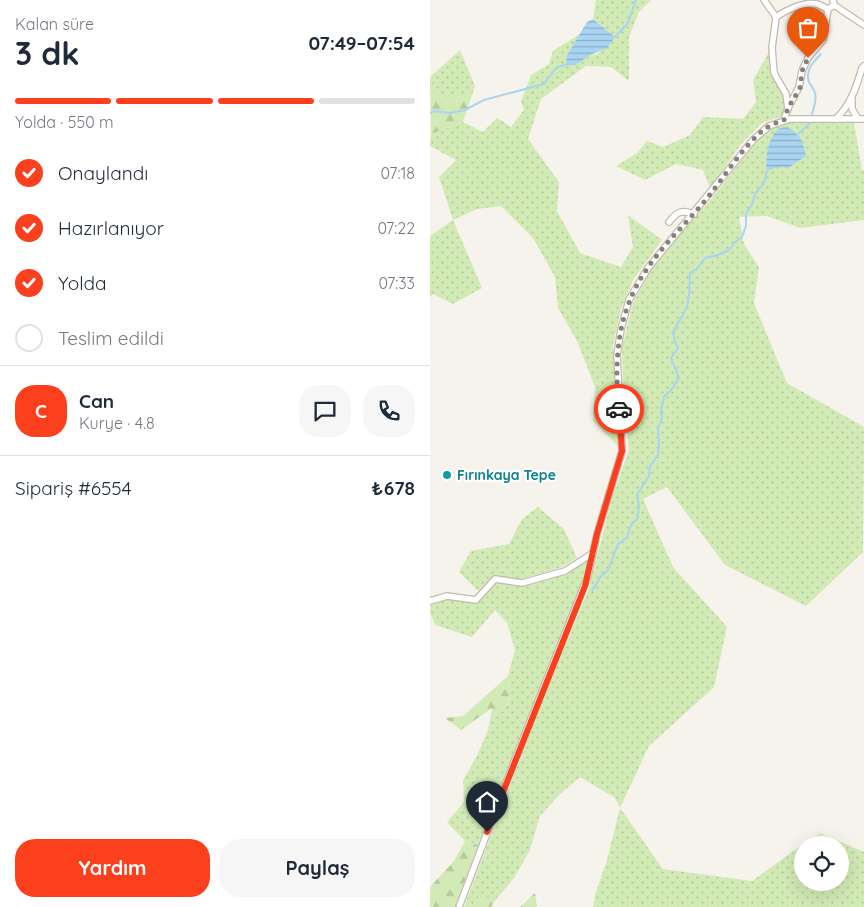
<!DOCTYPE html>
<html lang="tr">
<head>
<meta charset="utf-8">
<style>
	body { margin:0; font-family:Quicksand,sans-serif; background:#f6f6f7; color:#1f2937; height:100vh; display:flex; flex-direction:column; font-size:19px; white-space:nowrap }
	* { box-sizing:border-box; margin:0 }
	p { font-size:16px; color:#747a83 }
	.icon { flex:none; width:28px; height:28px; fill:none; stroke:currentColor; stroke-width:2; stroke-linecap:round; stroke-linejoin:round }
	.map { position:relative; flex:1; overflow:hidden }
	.drawer { display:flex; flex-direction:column; background:#fff; width:430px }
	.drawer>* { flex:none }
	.fabs { position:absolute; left:364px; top:836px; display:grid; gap:10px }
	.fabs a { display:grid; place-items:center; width:55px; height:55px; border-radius:50%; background:#fff; box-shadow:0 5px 20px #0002; font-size:25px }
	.pin { position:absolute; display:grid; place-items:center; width:42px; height:42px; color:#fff; margin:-51px -21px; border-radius:50% 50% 50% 0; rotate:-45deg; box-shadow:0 0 5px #0007 }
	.pin .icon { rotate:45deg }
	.courier { position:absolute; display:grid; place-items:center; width:50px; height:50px; margin:-25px; border:4px solid #fc3f1d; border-radius:50%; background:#fff; color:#222; box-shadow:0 1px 6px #0007 }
	.overview em { font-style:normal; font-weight:700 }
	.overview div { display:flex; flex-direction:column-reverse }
	.overview { display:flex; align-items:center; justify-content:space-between; height:85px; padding:0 15px }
	h1 { font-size:32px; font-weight:700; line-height:38px }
	.bar { display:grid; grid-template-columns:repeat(4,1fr); gap:8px 5px; align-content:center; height:60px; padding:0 15px }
	.bar i { height:6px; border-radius:4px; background:#e0e1e3 }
	.bar .on { background:#fc3f1d }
	.bar p { grid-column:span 4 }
	.line { display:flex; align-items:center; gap:12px; padding:0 15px; border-top:1px solid #e0e1e3 }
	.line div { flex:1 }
	.round { display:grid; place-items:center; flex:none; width:52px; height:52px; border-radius:20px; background:#f6f6f7 }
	ol { padding:0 15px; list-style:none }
	li { display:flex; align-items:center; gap:15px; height:55px }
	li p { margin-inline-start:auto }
	li .icon { padding:5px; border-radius:50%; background:#fc3f1d; color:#fff; stroke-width:4 }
	li:last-child { color:#747a83 }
	li i { width:28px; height:28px; border:2px solid #e0e1e3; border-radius:50% }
	.primary-button { display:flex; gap:10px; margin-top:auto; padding:10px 15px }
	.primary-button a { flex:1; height:58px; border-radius:20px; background:#fc3f1d; color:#fff; font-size:20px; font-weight:700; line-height:58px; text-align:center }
	.primary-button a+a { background:#f6f6f7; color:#1f2937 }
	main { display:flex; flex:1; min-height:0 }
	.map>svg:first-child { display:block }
	.grass { fill:url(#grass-dots) }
	.forest { fill:url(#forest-firs) }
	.water { fill:url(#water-rules) }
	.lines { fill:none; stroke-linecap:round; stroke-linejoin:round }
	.stream { stroke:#a9d4f2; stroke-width:2 }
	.minor-casing { stroke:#c2bbae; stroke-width:8 }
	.minor { stroke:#fff; stroke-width:5.5 }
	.done { stroke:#878178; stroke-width:5; stroke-dasharray:0 9 }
	.route { stroke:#fc3f1d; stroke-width:6 }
	.culture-dot { fill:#0f9aa8; stroke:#fff; stroke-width:2 }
	.labels { text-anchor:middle; stroke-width:4; stroke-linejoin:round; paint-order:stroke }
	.culture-label { font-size:14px; font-weight:bold; fill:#0d838f; stroke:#fff; text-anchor:start }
</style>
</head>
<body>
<main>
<section class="drawer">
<div class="overview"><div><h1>3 dk</h1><p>Kalan süre</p></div><em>07:49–07:54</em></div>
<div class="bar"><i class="on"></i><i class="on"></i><i class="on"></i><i></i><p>Yolda · 550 m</p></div>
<ol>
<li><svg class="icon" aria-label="check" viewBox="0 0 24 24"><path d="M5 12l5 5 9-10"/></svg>Onaylandı<p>07:18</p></li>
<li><svg class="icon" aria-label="check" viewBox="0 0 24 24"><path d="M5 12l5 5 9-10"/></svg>Hazırlanıyor<p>07:22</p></li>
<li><svg class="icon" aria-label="check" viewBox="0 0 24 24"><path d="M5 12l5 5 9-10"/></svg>Yolda<p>07:33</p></li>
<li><i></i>Teslim edildi</li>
</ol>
<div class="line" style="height:90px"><b class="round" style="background:#fc3f1d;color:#fff">C</b><div><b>Can</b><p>Kurye · 4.8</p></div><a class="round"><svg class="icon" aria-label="chat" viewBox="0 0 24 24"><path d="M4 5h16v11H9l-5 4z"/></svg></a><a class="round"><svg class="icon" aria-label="phone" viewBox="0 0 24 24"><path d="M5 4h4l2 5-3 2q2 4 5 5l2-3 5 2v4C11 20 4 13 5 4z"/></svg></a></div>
<div class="line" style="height:65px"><div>Sipariş #6554</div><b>₺678</b></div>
<div class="primary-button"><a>Yardım</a><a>Paylaş</a></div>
</section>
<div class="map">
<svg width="434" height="907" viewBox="0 0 434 907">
	<defs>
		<pattern id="grass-dots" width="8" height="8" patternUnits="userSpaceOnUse" patternTransform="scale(1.25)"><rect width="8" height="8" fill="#d2eab5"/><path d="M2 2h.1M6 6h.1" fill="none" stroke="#b6ca9c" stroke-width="1.8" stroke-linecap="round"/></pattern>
		<pattern id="forest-firs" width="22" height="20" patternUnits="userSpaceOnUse" patternTransform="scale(1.25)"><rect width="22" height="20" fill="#d2eab5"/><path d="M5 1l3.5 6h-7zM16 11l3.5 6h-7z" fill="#b6ca9c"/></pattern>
		<pattern id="water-rules" width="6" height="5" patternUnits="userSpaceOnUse" patternTransform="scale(1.25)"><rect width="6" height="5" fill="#a9d4f2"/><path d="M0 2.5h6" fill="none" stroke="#8caec5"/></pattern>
	</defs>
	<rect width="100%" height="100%" fill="#f6f3ec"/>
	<g class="grass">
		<path d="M166,0H221L209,12L199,37V81L181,67L156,66L111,99L98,139L129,182L127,211L150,253L191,267L203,247L198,215L232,240L203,280L191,309L183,345L185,399L189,432L188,446L163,421L165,387L147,341L128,308L125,277L103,238L71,206L47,209L23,220L52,288L23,304L3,294L0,297V236L23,220L9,177L26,160L0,146L1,134L33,122L53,132L67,118L81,127L94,110L91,101L101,75L119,64L123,51L150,34L137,55L146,65L160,55L167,54L185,37L163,19Z"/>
		<path d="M30,50L45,86L42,95L12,98L0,77Z"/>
		<path d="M339,52L341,73L354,94L355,106L352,116L332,123L312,143L280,188L273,170L246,164L215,180L186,166L207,153L217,141L233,147L260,135L273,117L313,119L326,102L323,80Z"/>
		<path d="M361,121L424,122L432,170H434V220L370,228L337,216L309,217L314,244L329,267L324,303L357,383L434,427L433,552L376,606L295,565L237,487L213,499L243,567L297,627L284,687L219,746L190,808L233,869L322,881L372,845V882H410V845H373L390,833L434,852V907H163L165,895L177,860L190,808L185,798L150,777L129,795L110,816L100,850L84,878L64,902L51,895L40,907H34L108,710L158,591L183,495L199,450L194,402L192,347L203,303L221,270L241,245L281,199L332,135L345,126Z"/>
		<path d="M108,507L134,529L147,558L132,567L92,579L63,576L48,591L29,572L41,551L79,544L92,519Z"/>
		<path d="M159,557L154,581L48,845L35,841L17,822L34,802L33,780L47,756L58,730L60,720L80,701L78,676L85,650L77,623L65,610L42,637L5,625L0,612V602L18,598L47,603L65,582L95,586L136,574Z"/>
	</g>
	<g class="forest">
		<path d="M0,77L12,98L42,95L33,122L1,134Z"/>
		<path d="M78,676L80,701L60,720L62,708L31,730L15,718L33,716Z"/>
		<path d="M35,841L48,845L25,907H0V887L24,861Z"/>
		<path d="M105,893L107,907H90Z"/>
		<path d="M51,895L64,902L61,907H40Z"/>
	</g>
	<g class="water">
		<path d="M163,19L185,37L177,48L160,55L146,65H136L137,55L157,22Z"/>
		<path d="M354,127C369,129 374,144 376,156L358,168L348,167L337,171C335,159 338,130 354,127Z"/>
	</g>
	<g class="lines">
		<g class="stream">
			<path d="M185,37L198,23L206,0"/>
			<path d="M0,113L4,111L20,113L35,110L54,100L114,84L127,67L136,65"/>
			<path d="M382,114C384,107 387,100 385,93C384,89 381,86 379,82C375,71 383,62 391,54"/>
			<path d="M367,135L380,123"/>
			<path d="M162,591L171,576L178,570L188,544L197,537L201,525L207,519L209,507L207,495L219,476L220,466L228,455L229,445L228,428L232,418L231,411L234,397L242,389L249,378L241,358L248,348C237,328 250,325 256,308C261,298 259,283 260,273L267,269L275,258L288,255L299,250L304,243L312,237L316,226V213L322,205L325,194L334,183L337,171"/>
		</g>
		<defs>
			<g id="minor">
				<path d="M334,0L346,17L342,48L344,73L356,94L358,108"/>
				<path d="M403,0L404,5L434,25"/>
				<path d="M346,17C356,10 375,1 387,4C391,5 395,8 398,9"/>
				<path d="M422,100V109L428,119"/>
				<path d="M406,119C421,104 426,88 432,68L434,66"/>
				<path d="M354,120L358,108L369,87L372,71L378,58L393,40L398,9L404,5"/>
				<path d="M239,222C247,212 251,209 264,214"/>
				<path d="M0,601L17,596L46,600L65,579L92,583L135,571L163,553"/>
				<path d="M29,907L84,762L158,576L167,534L192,451L187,355L191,329L199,300L218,268L323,140L339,126L360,119H434"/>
			</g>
		</defs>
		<use href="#minor" class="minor-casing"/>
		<use href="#minor" class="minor"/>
	</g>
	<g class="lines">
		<path class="done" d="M189,409C185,372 186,334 200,300C216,260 251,230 278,197C295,176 310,151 331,132C337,126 346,123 354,120L358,108L370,88L372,71L378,58"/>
		<path class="route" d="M57,832L155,586L167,534L192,451L189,409"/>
	</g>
	<circle class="culture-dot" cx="17" cy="475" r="5"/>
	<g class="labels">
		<g class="culture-label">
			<text x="27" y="480">Fırınkaya Tepe</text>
		</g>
	</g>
</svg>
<div class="fabs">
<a><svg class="icon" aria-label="locate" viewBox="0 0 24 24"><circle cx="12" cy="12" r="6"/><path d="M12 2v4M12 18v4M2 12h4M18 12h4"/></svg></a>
</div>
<div class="pin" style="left:378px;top:58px;background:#ea580c"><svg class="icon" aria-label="bag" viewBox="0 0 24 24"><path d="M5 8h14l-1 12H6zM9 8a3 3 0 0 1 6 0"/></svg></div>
<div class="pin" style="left:57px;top:832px;background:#1f2937"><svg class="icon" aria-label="home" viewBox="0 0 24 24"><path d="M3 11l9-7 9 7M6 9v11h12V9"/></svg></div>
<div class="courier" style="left:189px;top:409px"><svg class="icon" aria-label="car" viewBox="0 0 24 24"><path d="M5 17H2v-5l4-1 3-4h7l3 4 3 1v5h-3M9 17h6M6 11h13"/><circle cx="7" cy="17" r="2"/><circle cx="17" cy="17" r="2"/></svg></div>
</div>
</main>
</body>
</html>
